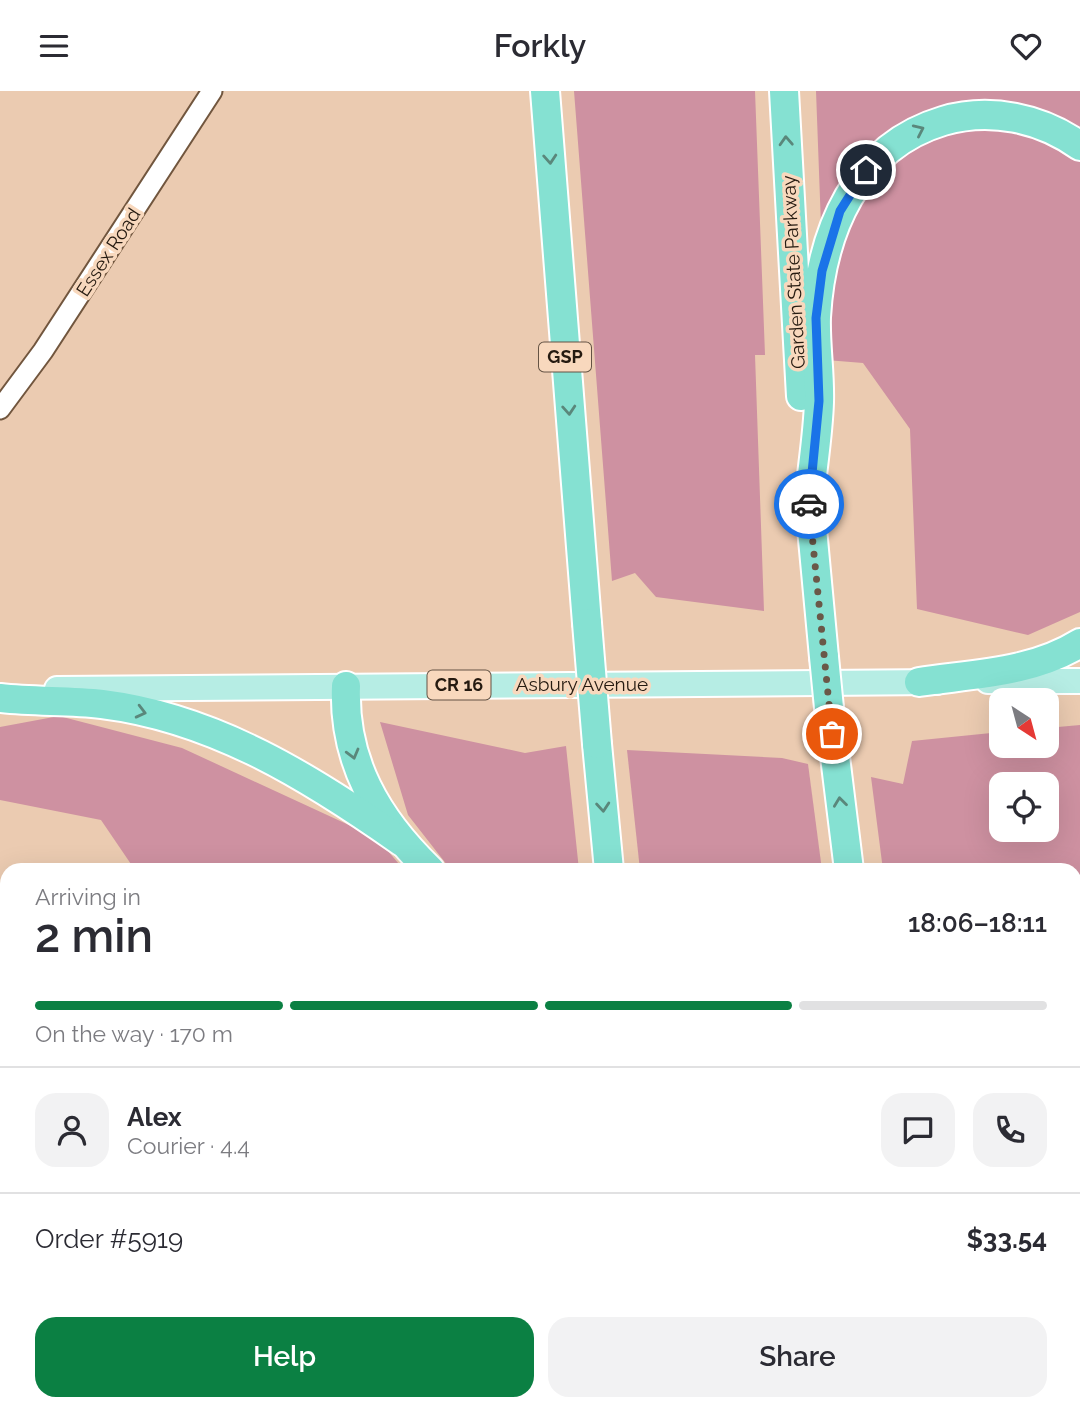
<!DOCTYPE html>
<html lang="en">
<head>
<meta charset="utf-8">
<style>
	body { margin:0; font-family:Raleway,sans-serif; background:#f2f2f3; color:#2b2b33; height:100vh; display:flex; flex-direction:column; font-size:26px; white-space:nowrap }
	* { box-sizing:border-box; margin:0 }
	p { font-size:23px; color:#7c7c81 }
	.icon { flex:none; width:38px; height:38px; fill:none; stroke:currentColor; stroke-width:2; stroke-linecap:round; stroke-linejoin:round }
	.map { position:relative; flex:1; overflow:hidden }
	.drawer { position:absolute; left:0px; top:772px; width:1082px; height:548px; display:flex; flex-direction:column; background:#fff; border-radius:21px 21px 0 0; box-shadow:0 7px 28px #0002 }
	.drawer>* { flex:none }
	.needle { width:46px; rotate:144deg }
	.buttons { position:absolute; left:989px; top:597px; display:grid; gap:14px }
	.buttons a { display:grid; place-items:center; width:70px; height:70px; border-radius:14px; background:#fff; box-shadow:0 7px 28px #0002; font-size:35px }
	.pin { position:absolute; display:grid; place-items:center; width:60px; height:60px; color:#fff; margin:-30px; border:4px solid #fff; border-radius:50%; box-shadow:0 2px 7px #0007 }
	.courier { position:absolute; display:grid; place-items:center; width:70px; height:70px; margin:-35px; border:5px solid #1a73e8; border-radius:50%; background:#fff; color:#222; box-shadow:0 2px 9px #0007 }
	.headline em { font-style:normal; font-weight:600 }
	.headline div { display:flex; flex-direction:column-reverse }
	.headline { display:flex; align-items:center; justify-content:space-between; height:119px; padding:0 35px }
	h1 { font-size:46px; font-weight:600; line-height:52px }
	.bar { display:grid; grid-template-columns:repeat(4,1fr); gap:10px 7px; align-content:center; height:84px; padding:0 35px }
	.bar i { height:9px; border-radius:5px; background:#e1e1e2 }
	.bar .current { background:#0b8043 }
	.bar p { grid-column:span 4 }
	.line { display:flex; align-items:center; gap:18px; padding:0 35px; border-top:2px solid #e1e1e2 }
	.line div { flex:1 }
	.round { display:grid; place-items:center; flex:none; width:74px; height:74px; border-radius:21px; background:#f2f2f3 }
	.cta { display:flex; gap:14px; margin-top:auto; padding:14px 35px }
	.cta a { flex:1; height:80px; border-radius:21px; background:#0b8043; color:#fff; font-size:28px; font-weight:600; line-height:80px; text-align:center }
	.cta a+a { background:#f2f2f3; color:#2b2b33 }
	header { display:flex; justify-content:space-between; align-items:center; height:91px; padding:0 35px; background:#fff; font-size:32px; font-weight:600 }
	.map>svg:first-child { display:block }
	.green { fill:#ce91a1; fill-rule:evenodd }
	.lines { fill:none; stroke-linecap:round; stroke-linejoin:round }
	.minor-casing { stroke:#71563e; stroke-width:23 }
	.major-casing { stroke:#fff; stroke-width:28 }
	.highway-casing { stroke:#fff; stroke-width:32 }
	.minor { stroke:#fff; stroke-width:19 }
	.major { stroke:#b6ede4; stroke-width:24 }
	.highway { stroke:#85e1d2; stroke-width:28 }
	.highway-bridge-casing { stroke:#fff; stroke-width:32; stroke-linecap:butt }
	.highway-bridge { stroke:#85e1d2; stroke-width:28 }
	.oneway { stroke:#5a877b }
	.done { stroke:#6a5848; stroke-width:7; stroke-dasharray:0 12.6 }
	.route { stroke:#1a73e8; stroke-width:9 }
	.labels { text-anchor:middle; stroke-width:7; stroke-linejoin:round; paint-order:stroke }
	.shield { fill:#f8d8bd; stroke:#645344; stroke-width:2 }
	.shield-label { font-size:18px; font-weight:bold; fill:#251a10 }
	.street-label { font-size:19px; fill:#251a10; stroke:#f8d8bd }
</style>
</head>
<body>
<header><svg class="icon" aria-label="menu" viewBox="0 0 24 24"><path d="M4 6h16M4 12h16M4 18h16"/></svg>Forkly<svg class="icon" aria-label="heart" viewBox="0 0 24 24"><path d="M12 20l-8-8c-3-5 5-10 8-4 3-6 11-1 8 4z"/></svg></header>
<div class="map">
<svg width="1080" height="1319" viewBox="0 0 1080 1319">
	<rect width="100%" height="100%" fill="#ebcbb1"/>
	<g class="green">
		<path d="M574,0H755L765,264H755L764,520L656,506L635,482L612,490Z"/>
		<path d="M816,0H1080V521L1028,544L917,518L910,338L863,272L826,269Z"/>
		<path d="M59,625L182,657L377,747L404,779H135L101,729L0,709V636Z"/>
		<path d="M380,631L525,662L566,655L579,779H451L408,724Z"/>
		<path d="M1080,634V898L1075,908L1074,779H883L871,686L903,693L912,650L1001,641V654H1046L1047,637ZM1001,693H1046V738H1001Z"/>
		<path d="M627,659L782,667L808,673L822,779H640Z"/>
		<path d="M1075,1213L1080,1216V1319H967L966,1313L1074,1312Z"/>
		<path d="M7,1290V1312L126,1313L116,1319H0V1294Z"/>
		<path d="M520,1313H650L651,1319H523Z"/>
		<path d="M905,1313L906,1319H716L715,1313Z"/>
	</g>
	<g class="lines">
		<defs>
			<g id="minor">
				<path d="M0,318L43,260L212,0"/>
				<path d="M0,900L7,896"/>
				<path d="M0,993L7,1005"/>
				<path d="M1074,1021L1080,1024"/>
				<path d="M0,1108L7,1113"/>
				<path d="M0,1242L7,1245"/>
				<path d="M171,1312L175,1319"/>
				<path d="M248,1312L250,1319"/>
				<path d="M417,1312L420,1319"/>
				<path d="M509,1312L513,1319"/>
				<path d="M274,1319L293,1312"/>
			</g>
			<g id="major">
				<path d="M988,590H1080"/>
				<path d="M57,598L937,591"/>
			</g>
			<g id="highway">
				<path d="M545,0L587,532"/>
				<path d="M784,0L801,305"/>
				<path d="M808,395L824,566"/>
				<path d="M809,412C812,378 818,344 819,311C820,282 815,254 816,226C821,141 856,56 943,30C990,16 1041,27 1080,55"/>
				<path d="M919,591C973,583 1032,582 1080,552"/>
				<path d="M346,595C343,670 377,728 430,779"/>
				<path d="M0,607C34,611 68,609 102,613C215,627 311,687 402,751"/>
				<path d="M829,617L849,779"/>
				<path d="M597,653L609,779"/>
				<path d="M686,1312L688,1319"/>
				<path d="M932,1312L933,1319"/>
			</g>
		</defs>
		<use href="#minor" class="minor-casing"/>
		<use href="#major" class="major-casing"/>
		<use href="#highway" class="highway-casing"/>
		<use href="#minor" class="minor"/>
		<use href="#major" class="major"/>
		<use href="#highway" class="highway"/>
		<defs>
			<g id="highway-bridge">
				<path d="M587,532L597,653"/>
				<path d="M824,566L829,617"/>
			</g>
		</defs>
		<use href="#highway-bridge" class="highway-bridge-casing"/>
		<use href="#highway-bridge" class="highway-bridge"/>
	</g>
	<defs><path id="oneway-chevron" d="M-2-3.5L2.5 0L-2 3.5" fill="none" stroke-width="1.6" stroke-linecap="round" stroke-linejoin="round" transform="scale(1.75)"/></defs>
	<g class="oneway">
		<use href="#oneway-chevron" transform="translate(919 39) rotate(-25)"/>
		<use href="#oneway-chevron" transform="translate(786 50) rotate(-93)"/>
		<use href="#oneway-chevron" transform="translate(550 68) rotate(86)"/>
		<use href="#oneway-chevron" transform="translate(569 319) rotate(86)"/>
		<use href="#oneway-chevron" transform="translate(141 621) rotate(14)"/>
		<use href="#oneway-chevron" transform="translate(353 663) rotate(75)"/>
		<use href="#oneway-chevron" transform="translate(840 711) rotate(-97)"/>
		<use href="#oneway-chevron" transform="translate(603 716) rotate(85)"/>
	</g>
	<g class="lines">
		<path class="done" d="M809,413L832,643"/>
		<path class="route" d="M809,413L819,310L816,227L822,180L840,120L866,79"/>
	</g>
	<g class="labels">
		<g class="shield">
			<rect x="539" y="251.5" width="52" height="29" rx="5"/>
			<rect x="427.5" y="579.5" width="63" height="29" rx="5"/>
		</g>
		<g class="shield-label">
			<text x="565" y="272">GSP</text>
			<text x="459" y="600">CR 16</text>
		</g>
		<g class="street-label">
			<text transform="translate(108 161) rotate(-57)" y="7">Essex Road</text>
			<text transform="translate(793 181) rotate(-93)" y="7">Garden State Parkway</text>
			<text x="582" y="600">Asbury Avenue</text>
		</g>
	</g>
</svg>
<div class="buttons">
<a><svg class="needle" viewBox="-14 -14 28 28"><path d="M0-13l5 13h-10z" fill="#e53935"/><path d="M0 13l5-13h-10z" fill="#7c7c81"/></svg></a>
<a><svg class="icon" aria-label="locate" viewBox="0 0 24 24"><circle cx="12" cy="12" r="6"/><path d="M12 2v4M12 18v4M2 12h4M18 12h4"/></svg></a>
</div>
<div class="pin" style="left:832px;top:643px;background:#ea580c"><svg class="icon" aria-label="bag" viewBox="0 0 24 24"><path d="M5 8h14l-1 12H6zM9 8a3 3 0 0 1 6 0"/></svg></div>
<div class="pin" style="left:866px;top:79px;background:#1f2937"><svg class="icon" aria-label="home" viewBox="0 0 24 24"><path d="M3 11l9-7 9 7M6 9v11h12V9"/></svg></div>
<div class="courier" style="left:809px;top:413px"><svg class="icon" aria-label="car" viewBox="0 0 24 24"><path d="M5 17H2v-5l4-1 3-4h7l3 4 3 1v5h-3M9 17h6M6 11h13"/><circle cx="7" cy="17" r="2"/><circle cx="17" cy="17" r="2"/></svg></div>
<section class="drawer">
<div class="headline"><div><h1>2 min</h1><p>Arriving in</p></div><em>18:06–18:11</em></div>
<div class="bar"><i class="current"></i><i class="current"></i><i class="current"></i><i></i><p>On the way · 170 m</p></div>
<div class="line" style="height:126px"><a class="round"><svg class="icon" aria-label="person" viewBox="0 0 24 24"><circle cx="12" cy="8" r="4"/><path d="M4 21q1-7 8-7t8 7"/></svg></a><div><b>Alex</b><p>Courier · 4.4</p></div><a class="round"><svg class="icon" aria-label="chat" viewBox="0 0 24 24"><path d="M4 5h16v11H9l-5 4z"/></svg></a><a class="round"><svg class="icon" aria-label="phone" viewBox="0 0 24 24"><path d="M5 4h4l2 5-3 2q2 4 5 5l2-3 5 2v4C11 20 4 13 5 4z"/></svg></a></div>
<div class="line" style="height:91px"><div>Order #5919</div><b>$33.54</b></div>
<div class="cta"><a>Help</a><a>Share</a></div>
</section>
</div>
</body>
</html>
